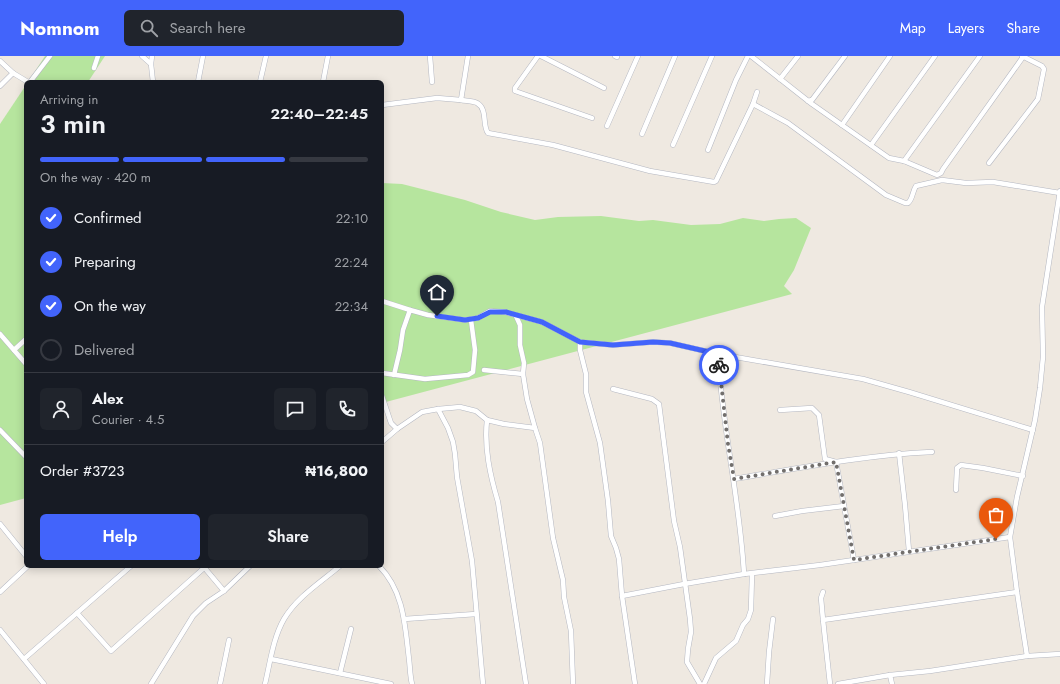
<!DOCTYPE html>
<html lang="en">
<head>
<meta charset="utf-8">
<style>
	body { margin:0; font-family:Jost,sans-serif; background:#20242c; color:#f1f3f6; height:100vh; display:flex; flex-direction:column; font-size:15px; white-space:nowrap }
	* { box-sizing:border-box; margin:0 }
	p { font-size:13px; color:#9ea1a6 }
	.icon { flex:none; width:22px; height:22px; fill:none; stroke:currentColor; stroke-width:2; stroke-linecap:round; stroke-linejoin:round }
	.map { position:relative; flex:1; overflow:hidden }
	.sheet { position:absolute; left:24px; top:24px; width:360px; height:488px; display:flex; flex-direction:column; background:#171b24; border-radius:6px; box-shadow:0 2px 10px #0003 }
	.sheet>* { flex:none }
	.pin { position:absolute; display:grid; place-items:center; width:34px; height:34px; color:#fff; margin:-41px -17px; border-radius:50% 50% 50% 0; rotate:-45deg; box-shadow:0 0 4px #0007 }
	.pin .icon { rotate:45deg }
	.courier { position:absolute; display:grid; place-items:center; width:40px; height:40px; margin:-20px; border:3px solid #4264fb; border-radius:50%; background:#fff; color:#222; box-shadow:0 1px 5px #0007 }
	.summary em { font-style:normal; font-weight:600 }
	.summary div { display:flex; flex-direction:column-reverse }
	.summary { display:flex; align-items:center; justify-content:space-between; height:68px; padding:0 16px }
	h1 { font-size:26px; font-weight:600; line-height:30px }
	.bar { display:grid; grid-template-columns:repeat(4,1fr); gap:6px 4px; align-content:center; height:48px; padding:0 16px }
	.bar i { height:5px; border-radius:3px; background:#363941 }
	.bar .current { background:#4264fb }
	.bar p { grid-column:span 4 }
	.line { display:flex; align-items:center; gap:10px; padding:0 16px; border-top:1px solid #363941 }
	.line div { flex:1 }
	.round { display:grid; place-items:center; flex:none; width:42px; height:42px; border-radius:6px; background:#20242c }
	ol { padding:0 16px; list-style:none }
	li { display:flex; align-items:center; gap:12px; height:44px }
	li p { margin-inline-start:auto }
	li .icon { padding:4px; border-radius:50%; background:#4264fb; color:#fff; stroke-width:4 }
	li:last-child { color:#9ea1a6 }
	li i { width:22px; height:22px; border:2px solid #363941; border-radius:50% }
	.action { display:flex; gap:8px; margin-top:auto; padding:8px 16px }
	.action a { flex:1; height:46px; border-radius:6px; background:#4264fb; color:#fff; font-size:16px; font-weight:600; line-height:46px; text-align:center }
	.action a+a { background:#20242c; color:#f1f3f6 }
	header { display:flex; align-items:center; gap:24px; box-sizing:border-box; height:56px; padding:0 20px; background:#4264fb; color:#fff }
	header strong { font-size:19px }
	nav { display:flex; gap:22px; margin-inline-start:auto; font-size:14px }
	.search { width:280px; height:36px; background:#20242c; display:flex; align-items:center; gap:10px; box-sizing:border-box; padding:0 14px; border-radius:6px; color:#9ea1a6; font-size:15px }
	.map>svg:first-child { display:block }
	.green { fill:#b6e59e }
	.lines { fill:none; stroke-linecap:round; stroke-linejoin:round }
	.minor-casing { stroke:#b4b7c1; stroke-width:5.5 }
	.minor { stroke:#fff; stroke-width:4.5 }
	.done { stroke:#726f6d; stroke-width:4; stroke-dasharray:0 7.2 }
	.route { stroke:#4264fb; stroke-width:5 }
</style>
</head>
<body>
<header>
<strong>Nomnom</strong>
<div class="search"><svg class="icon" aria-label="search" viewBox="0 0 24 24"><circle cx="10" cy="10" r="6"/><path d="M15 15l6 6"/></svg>Search here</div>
<nav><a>Map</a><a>Layers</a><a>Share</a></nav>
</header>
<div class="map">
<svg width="1060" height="628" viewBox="0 0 1060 628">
	<rect width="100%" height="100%" fill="#efe9e1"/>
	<g class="green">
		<path d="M45,0H105L88,26H28Z"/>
		<path d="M26,29V442L0,449V68Z"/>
		<path d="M382,127L402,128L465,144L501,156L535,164L558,161L601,160L639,165L653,164L691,169L720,168L743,162L764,165L779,163L796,162L811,172L794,214L784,230L792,238L382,347Z"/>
	</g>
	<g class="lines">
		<defs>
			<g id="minor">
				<path d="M142,0L151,8L153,26"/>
				<path d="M430,0L432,26"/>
				<path d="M538,0L515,32V35L592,62"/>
				<path d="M541,0L604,32"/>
				<path d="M615,0L617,1"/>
				<path d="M751,0L812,48L889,102L904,105L937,119L941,117L943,113L1023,1"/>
				<path d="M0,5L13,17L0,30"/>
				<path d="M151,8L152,0"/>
				<path d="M94,12L98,0"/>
				<path d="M13,17L28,26"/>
				<path d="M780,23L798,0"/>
				<path d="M30,26L50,0"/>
				<path d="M198,26L203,0"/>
				<path d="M260,26L266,0"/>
				<path d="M323,26L328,0"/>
				<path d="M461,44C465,45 473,45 477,47C488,53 482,70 488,77L553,89L650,115L714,126L716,125L753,48L757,36"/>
				<path d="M808,45L812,44L845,0"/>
				<path d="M753,48L788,67L886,139L905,147H908C913,143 912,136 916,130L942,124L966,127L993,126L1060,137"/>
				<path d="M382,49L437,42L461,44L468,0"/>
				<path d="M842,69L890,0"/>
				<path d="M607,70L638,0"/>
				<path d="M642,78L675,0"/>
				<path d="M673,89L712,0"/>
				<path d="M871,89L935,0"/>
				<path d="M708,94L736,24L748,0"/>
				<path d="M904,105L980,0"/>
				<path d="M989,107L1038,43L1044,13L1042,10L1022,0"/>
				<path d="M382,245L410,254"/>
				<path d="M516,260L520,269V289L524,307L523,318L527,343L535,372"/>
				<path d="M0,278L26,308"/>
				<path d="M580,286L613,289L653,286L670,287L718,298L863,323L909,336L1033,374"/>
				<path d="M14,294L26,283"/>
				<path d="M718,298C722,372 740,444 744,518"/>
				<path d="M484,314L523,318"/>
				<path d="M382,317L425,323L468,319L473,316L475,294L471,264"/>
				<path d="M394,319L400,294L403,274L410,254L428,259L465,264L478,262L490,255L505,256L542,266L580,286V294L586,318V336L600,387L608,445L611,480L616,492L619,503L622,540L635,628"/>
				<path d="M613,333L652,343L659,348L674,465L680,491L690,563L691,576L688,593L687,606L700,628"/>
				<path d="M382,340L391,367L397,373L422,356L438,353L448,372L453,386L455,398L457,421L472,505L483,628"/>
				<path d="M438,353L460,351L476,355L487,364L504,368L535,372L540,387L553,482L563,524L564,541L571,575L573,628"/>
				<path d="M780,354L812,352L819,359L825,403L836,406L854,504"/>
				<path d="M487,364C484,392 490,419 498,446L526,628"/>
				<path d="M0,374L26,401"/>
				<path d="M382,386L397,373"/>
				<path d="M899,397L905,449L909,495"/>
				<path d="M734,423C800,412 865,399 932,396"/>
				<path d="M956,434L957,412L961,409L983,412L1023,420"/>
				<path d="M775,460L802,455L844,450"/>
				<path d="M0,468L26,500"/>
				<path d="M203,510L224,535"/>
				<path d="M379,510C404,535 405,570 409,603C410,611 410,620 412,628"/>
				<path d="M0,536L28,510"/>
				<path d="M823,536L821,542L823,564"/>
				<path d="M622,540L684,528L744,518L820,509L1010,481"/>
				<path d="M77,557L111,595L204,512"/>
				<path d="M404,563L476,558"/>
				<path d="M0,574L44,628"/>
				<path d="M1027,600L1017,536L1010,481L1017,441L1035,364L1040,332L1043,301L1042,251L1060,135"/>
				<path d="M24,603L131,510"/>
				<path d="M271,603L391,628"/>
				<path d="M340,617L351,573"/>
				<path d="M890,619L892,628"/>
				<path d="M151,628L193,560L206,547L224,535L250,510"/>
				<path d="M220,628L229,584"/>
				<path d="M265,628C270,607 273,582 284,563C297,541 321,526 340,510"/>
				<path d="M704,628L716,602L736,585L743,569L748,563L751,554L752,518"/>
				<path d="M767,628L769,596L773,563"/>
				<path d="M830,628L823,564L1017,536"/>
				<path d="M838,628L890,619L930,615L1027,600L1060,598"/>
			</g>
		</defs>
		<use href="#minor" class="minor-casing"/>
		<use href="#minor" class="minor"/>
	</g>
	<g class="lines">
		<path class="done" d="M719,309L728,388L734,423L836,406L854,504L996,483"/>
		<path class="route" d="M437,260L465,264L478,262L490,256H506L542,266L580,286L613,289L653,286L670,287L718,298L719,309"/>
	</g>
</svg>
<div class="pin" style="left:996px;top:483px;background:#ea580c"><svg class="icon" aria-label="bag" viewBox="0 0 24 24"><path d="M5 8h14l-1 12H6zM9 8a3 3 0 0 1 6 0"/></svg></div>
<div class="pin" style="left:437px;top:260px;background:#1f2937"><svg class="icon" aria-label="home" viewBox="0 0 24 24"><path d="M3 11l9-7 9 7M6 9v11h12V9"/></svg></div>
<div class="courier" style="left:719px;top:309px"><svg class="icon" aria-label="bike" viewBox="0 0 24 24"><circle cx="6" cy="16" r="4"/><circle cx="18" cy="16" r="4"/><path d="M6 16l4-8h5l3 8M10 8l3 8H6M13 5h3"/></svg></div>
<section class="sheet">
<div class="summary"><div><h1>3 min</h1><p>Arriving in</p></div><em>22:40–22:45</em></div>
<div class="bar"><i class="current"></i><i class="current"></i><i class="current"></i><i></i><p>On the way · 420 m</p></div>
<ol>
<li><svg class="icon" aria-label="check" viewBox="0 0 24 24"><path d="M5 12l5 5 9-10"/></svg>Confirmed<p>22:10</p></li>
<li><svg class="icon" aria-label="check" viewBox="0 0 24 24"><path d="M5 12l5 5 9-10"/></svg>Preparing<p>22:24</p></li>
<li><svg class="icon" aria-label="check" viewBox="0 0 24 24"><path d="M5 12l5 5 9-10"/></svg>On the way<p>22:34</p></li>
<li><i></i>Delivered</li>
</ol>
<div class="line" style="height:72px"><a class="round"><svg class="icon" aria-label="person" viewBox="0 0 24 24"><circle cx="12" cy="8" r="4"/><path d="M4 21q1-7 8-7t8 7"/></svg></a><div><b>Alex</b><p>Courier · 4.5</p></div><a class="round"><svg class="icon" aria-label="chat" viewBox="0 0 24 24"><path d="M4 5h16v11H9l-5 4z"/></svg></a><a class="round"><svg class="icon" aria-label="phone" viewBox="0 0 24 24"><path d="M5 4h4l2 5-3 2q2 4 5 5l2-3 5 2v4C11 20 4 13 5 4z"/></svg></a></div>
<div class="line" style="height:52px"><div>Order #3723</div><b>₦16,800</b></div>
<div class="action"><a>Help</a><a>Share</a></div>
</section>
</div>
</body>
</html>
